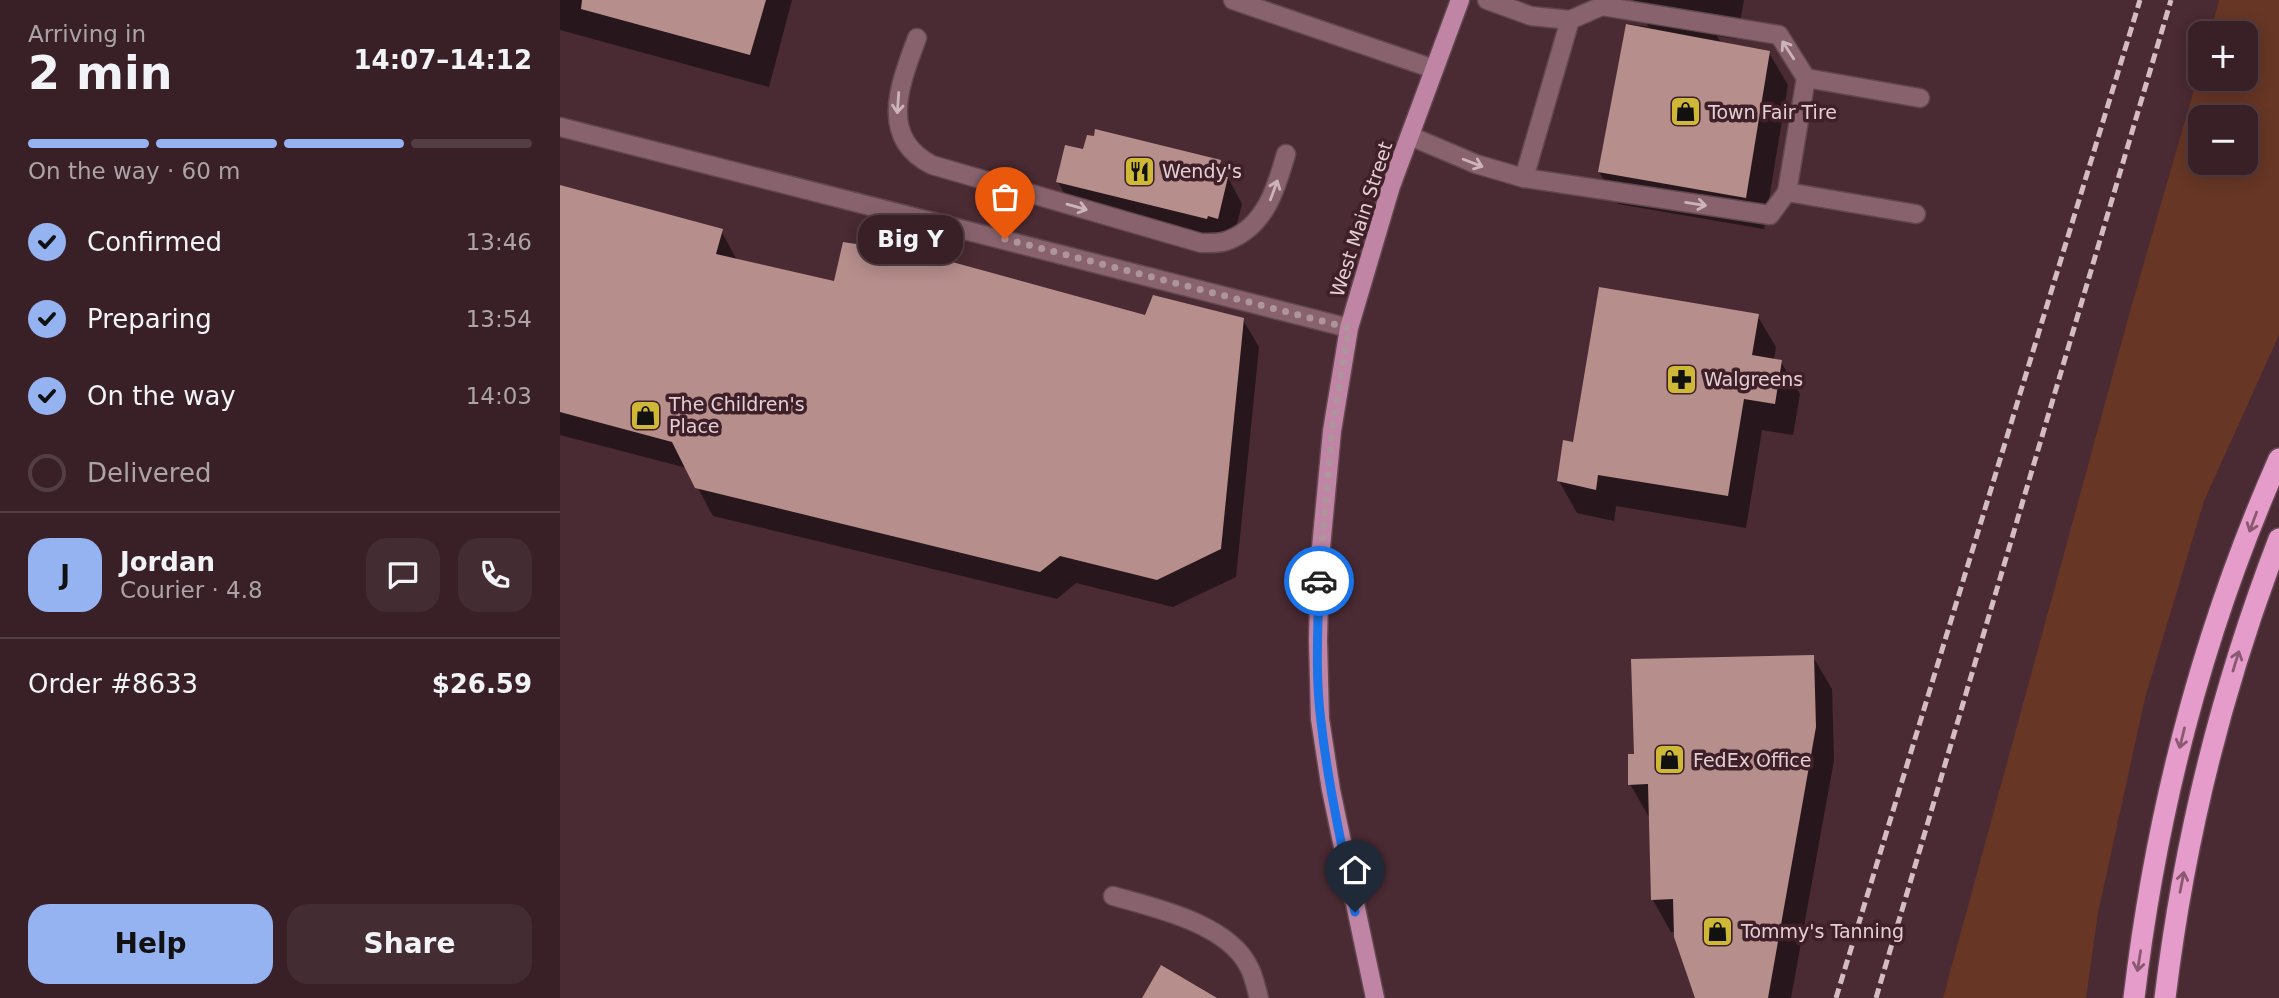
<!DOCTYPE html>
<html lang="en">
<head>
<meta charset="utf-8">
<style>
	body { margin:0; font-family:"DejaVu Sans",sans-serif; background:#432d32; color:#f1f3f6; height:100vh; display:flex; flex-direction:column; font-size:26px; white-space:nowrap }
	* { box-sizing:border-box; margin:0 }
	p { font-size:23px; color:#aba3a7 }
	.icon { flex:none; width:38px; height:38px; fill:none; stroke:currentColor; stroke-width:2; stroke-linecap:round; stroke-linejoin:round }
	.map { position:relative; flex:1; overflow:hidden }
	.side { display:flex; flex-direction:column; background:#382026; width:560px }
	.side>* { flex:none }
	.fabs { position:absolute; left:1628px; top:21px; display:grid; gap:14px }
	.fabs a { display:grid; place-items:center; width:70px; height:70px; border-radius:14px; background:#382026; box-shadow:0 4px 18px #0003,0 0 0 2px #523e43; font-size:35px }
	.pin { position:absolute; display:grid; place-items:center; width:60px; height:60px; color:#fff; margin:-72px -30px; border-radius:50% 50% 50% 0; rotate:-45deg; box-shadow:0 0 7px #0007 }
	.pin .icon { rotate:45deg }
	.courier { position:absolute; display:grid; place-items:center; width:70px; height:70px; margin:-35px; border:5px solid #1a73e8; border-radius:50%; background:#fff; color:#222; box-shadow:0 2px 9px #0007 }
	.bubble { position:absolute; height:49px; border-radius:21px; background:#382026; box-shadow:0 4px 18px #0003,0 0 0 2px #523e43; font-size:23px; font-weight:800; line-height:49px; text-align:center }
	.summary em { font-style:normal; font-weight:800 }
	.summary div { display:flex; flex-direction:column-reverse }
	.summary { display:flex; align-items:center; justify-content:space-between; height:119px; padding:0 28px }
	h1 { font-size:46px; font-weight:800; line-height:52px }
	.bar { display:grid; grid-template-columns:repeat(4,1fr); gap:10px 7px; align-content:center; height:84px; padding:0 28px }
	.bar i { height:9px; border-radius:5px; background:#523e43 }
	.bar .selected { background:#95b2f1 }
	.bar p { grid-column:span 4 }
	.line { display:flex; align-items:center; gap:18px; padding:0 28px; border-top:2px solid #523e43 }
	.line div { flex:1 }
	.round { display:grid; place-items:center; flex:none; width:74px; height:74px; border-radius:21px; background:#432d32 }
	ol { padding:0 28px; list-style:none }
	li { display:flex; align-items:center; gap:21px; height:77px }
	li p { margin-inline-start:auto }
	li .icon { padding:7px; border-radius:50%; background:#95b2f1; color:#111; stroke-width:4 }
	li:last-child { color:#aba3a7 }
	li i { width:38px; height:38px; border:4px solid #523e43; border-radius:50% }
	.button { display:flex; gap:14px; margin-top:auto; padding:14px 28px }
	.button a { flex:1; height:80px; border-radius:21px; background:#95b2f1; color:#111; font-size:28px; font-weight:800; line-height:80px; text-align:center }
	.button a+a { background:#432d32; color:#f1f3f6 }
	main { display:flex; flex:1; min-height:0 }
	.map>svg:first-child { display:block }
	.green { fill:#673625; fill-rule:evenodd }
	.shadow { fill:#0007 }
	.building { fill:#b68e8c }
	.lines { fill:none; stroke-linecap:round; stroke-linejoin:round }
	.minor-casing { stroke:#62474f; stroke-width:21 }
	.major-casing { stroke:#62474f; stroke-width:21 }
	.highway-casing { stroke:#62474f; stroke-width:24 }
	.minor { stroke:#88636d; stroke-width:18 }
	.major { stroke:#c085a5; stroke-width:18 }
	.highway { stroke:#e69cca; stroke-width:21 }
	.rail { stroke:#d3bdc2; stroke-width:5; stroke-dasharray:10 5; stroke-linecap:butt }
	.oneway { stroke:#cdb4ba }
	.oneway2 { stroke:#8a5871 }
	.done { stroke:#ae959c; stroke-width:7; stroke-dasharray:0 12.6 }
	.route { stroke:#1a73e8; stroke-width:9 }
	.labels { text-anchor:middle; stroke-width:7; stroke-linejoin:round; paint-order:stroke }
	.poi-label { font-size:19px; fill:#e4cfd4; stroke:#3f2029; text-anchor:start }
	.street-label { font-size:19px; fill:#e4cfd4; stroke:#3f2029 }
</style>
</head>
<body>
<main>
<section class="side">
<div class="summary"><div><h1>2 min</h1><p>Arriving in</p></div><em>14:07–14:12</em></div>
<div class="bar"><i class="selected"></i><i class="selected"></i><i class="selected"></i><i></i><p>On the way · 60 m</p></div>
<ol>
<li><svg class="icon" aria-label="check" viewBox="0 0 24 24"><path d="M5 12l5 5 9-10"/></svg>Confirmed<p>13:46</p></li>
<li><svg class="icon" aria-label="check" viewBox="0 0 24 24"><path d="M5 12l5 5 9-10"/></svg>Preparing<p>13:54</p></li>
<li><svg class="icon" aria-label="check" viewBox="0 0 24 24"><path d="M5 12l5 5 9-10"/></svg>On the way<p>14:03</p></li>
<li><i></i>Delivered</li>
</ol>
<div class="line" style="height:126px"><b class="round" style="background:#95b2f1;color:#111">J</b><div><b>Jordan</b><p>Courier · 4.8</p></div><a class="round"><svg class="icon" aria-label="chat" viewBox="0 0 24 24"><path d="M4 5h16v11H9l-5 4z"/></svg></a><a class="round"><svg class="icon" aria-label="phone" viewBox="0 0 24 24"><path d="M5 4h4l2 5-3 2q2 4 5 5l2-3 5 2v4C11 20 4 13 5 4z"/></svg></a></div>
<div class="line" style="height:91px"><div>Order #8633</div><b>$26.59</b></div>
<div class="button"><a>Help</a><a>Share</a></div>
</section>
<div class="map">
<svg width="1719" height="998" viewBox="0 0 1719 998">
	<rect width="100%" height="100%" fill="#4a2a33"/>
	<path class="green" d="M1659,0H1719V335L1644,501L1585,698L1538,913L1526,998H1383L1572,304L1640,69V79H1685V33H1650ZM1640,117H1685V163H1640Z"/>
	<g class="shadow">
		<path d="M0,0H232L209,87L0,30Z"/>
		<path d="M1073,0H1184L1177,39L1157,36L1162,44L1209,53L1228,85L1204,229L1058,204L1039,172L1068,24L1089,27Z"/>
		<path d="M525,151L660,162L682,204L672,243L512,207L498,182Z"/>
		<path d="M0,187L161,231L177,260L275,283L586,317L683,320L699,347L676,577L613,607L516,583L497,599L153,516L127,468L0,435Z"/>
		<path d="M1197,315L1216,347L1214,360L1221,362L1240,394L1233,435L1202,430L1186,528L1056,506L1054,521L1017,513L999,481L1015,444Z"/>
		<path d="M1253,657L1272,689L1274,760L1231,998H1136L1116,932H1111L1093,900L1091,817H1089L1070,784L1075,756Z"/>
	</g>
	<g class="building">
		<path d="M22,0H206L190,55L21,9Z"/>
		<path d="M1066,24L1210,51L1186,198L1038,172Z"/>
		<path d="M535,129L661,160L658,175L668,177L658,219L648,216L647,219L496,182L505,145L523,149L527,135L534,136Z"/>
		<path d="M0,185L163,229L156,254L274,281L283,242L309,246L312,240L585,315L593,295L684,318L661,549L597,580L500,556L480,572L135,488L112,442L0,412Z"/>
		<path d="M1039,287L1199,314L1192,355L1222,360L1215,404L1184,399L1168,496L1038,475L1036,490L997,481L1003,440L1013,442Z"/>
		<path d="M1254,655L1256,727L1208,998H1135L1114,937L1113,899L1091,900L1088,784L1068,785V754H1074L1071,659Z"/>
		<path d="M601,965L657,998H582Z"/>
	</g>
	<g class="lines">
		<defs>
			<g id="minor">
				<path d="M673,0L874,69"/>
				<path d="M357,38C341,82 317,137 372,165L641,243C649,243 661,244 669,240C705,226 716,189 726,154"/>
				<path d="M1246,78L1360,98"/>
				<path d="M0,127L789,328"/>
				<path d="M850,136L916,164L964,178L1210,215L1227,192L1246,78L1219,35L1042,6L1010,20L971,16L927,0"/>
				<path d="M964,178L1010,20"/>
				<path d="M1227,192L1356,214"/>
				<path d="M553,896C596,908 668,924 689,967C694,976 696,988 699,998"/>
			</g>
			<path id="major" d="M815,998L771,790L760,719L758,640L760,558L772,431L789,328L831,186L900,0"/>
			<g id="highway">
				<path d="M1574,998C1596,813 1643,630 1719,459"/>
				<path d="M1605,998C1624,840 1662,687 1719,539"/>
			</g>
		</defs>
		<use href="#minor" class="minor-casing"/>
		<use href="#major" class="major-casing"/>
		<use href="#highway" class="highway-casing"/>
		<use href="#minor" class="minor"/>
		<use href="#major" class="major"/>
		<use href="#highway" class="highway"/>
		<g class="rail">
			<path d="M1276,998L1580,0"/>
			<path d="M1316,998L1611,0"/>
		</g>
	</g>
	<defs><path id="oneway-shaft" d="M-6 0H5M1.5-3L5.5 0L1.5 3" fill="none" stroke-width="1.6" stroke-linecap="round" stroke-linejoin="round" transform="scale(1.75)"/></defs>
	<g class="oneway">
		<use href="#oneway-shaft" transform="translate(1228 50) rotate(-123)"/>
		<use href="#oneway-shaft" transform="translate(338 103) rotate(94)"/>
		<use href="#oneway-shaft" transform="translate(913 163) rotate(21)"/>
		<use href="#oneway-shaft" transform="translate(714 190) rotate(-70)"/>
		<use href="#oneway-shaft" transform="translate(1136 204) rotate(9)"/>
		<use href="#oneway-shaft" transform="translate(517 207) rotate(16)"/>
	</g>
	<g class="oneway2">
		<use href="#oneway-shaft" transform="translate(1693 522) rotate(110)"/>
		<use href="#oneway-shaft" transform="translate(1676 661) rotate(-73)"/>
		<use href="#oneway-shaft" transform="translate(1622 738) rotate(104)"/>
		<use href="#oneway-shaft" transform="translate(1622 882) rotate(-79)"/>
		<use href="#oneway-shaft" transform="translate(1579 961) rotate(99)"/>
	</g>
	<g class="lines">
		<path class="done" d="M445,239L789,328L772,431L759,581"/>
		<path class="route" d="M759,581C758,628 755,676 761,721C768,786 783,849 795,912"/>
	</g>
	<defs>
		<symbol id="shop-square" viewBox="-11 -11 22 22"><rect x="-9" y="-9" width="18" height="18" rx="4" fill="#d0b837" stroke="#3f2029"/><path d="M-5-2.5h2.3a2.7 3.5 0 0 1 5.4 0H5L5.5 6h-11ZM-1.5-2.5h3a1.5 2.3 0 0 0-3 0Z" fill="#111"/></symbol>
		<symbol id="restaurant-square" viewBox="-11 -11 22 22"><rect x="-9" y="-9" width="18" height="18" rx="4" fill="#d0b837" stroke="#3f2029"/><path d="M-5-6h1v4h1v-4h1v4h1v-4h1v5L-1.5 .5V6h-2V.5L-5-1ZM5-6V6H3V1.5H1.5Q1.5-4 5-6Z" fill="#111"/></symbol>
		<symbol id="pharmacy-square" viewBox="-11 -11 22 22"><rect x="-9" y="-9" width="18" height="18" rx="4" fill="#d0b837" stroke="#3f2029"/><path d="M-2-6h4v4h4v4h-4v4h-4v-4h-4v-4h4Z" fill="#111"/></symbol>
	</defs>
	<g fill-rule="evenodd">
		<use href="#shop-square" x="1108" y="94" width="35" height="35"/>
		<use href="#restaurant-square" x="562" y="154" width="35" height="35"/>
		<use href="#pharmacy-square" x="1104" y="362" width="35" height="35"/>
		<use href="#shop-square" x="68" y="398" width="35" height="35"/>
		<use href="#shop-square" x="1092" y="742" width="35" height="35"/>
		<use href="#shop-square" x="1140" y="914" width="35" height="35"/>
	</g>
	<g class="labels">
		<g class="poi-label">
			<text x="1148" y="119">Town Fair Tire</text>
			<text x="602" y="178">Wendy's</text>
			<text x="1144" y="386">Walgreens</text>
			<text x="109" y="411">The Children's<tspan x="109" dy="22">Place</tspan></text>
			<text x="1133" y="767">FedEx Office</text>
			<text x="1181" y="938">Tommy's Tanning</text>
		</g>
		<g class="street-label">
			<text transform="translate(801 219) rotate(-72)" y="7">West Main Street</text>
		</g>
	</g>
</svg>
<div class="fabs">
<a>+</a>
<a>−</a>
</div>
<div class="pin" style="left:445px;top:239px;background:#ea580c"><svg class="icon" aria-label="bag" viewBox="0 0 24 24"><path d="M5 8h14l-1 12H6zM9 8a3 3 0 0 1 6 0"/></svg></div>
<div class="pin" style="left:795px;top:912px;background:#1f2937"><svg class="icon" aria-label="home" viewBox="0 0 24 24"><path d="M3 11l9-7 9 7M6 9v11h12V9"/></svg></div>
<div class="courier" style="left:759px;top:581px"><svg class="icon" aria-label="car" viewBox="0 0 24 24"><path d="M5 17H2v-5l4-1 3-4h7l3 4 3 1v5h-3M9 17h6M6 11h13"/><circle cx="7" cy="17" r="2"/><circle cx="17" cy="17" r="2"/></svg></div>
<div class="bubble" style="left:298px;top:215px;width:105px">Big Y</div>
</div>
</main>
</body>
</html>
